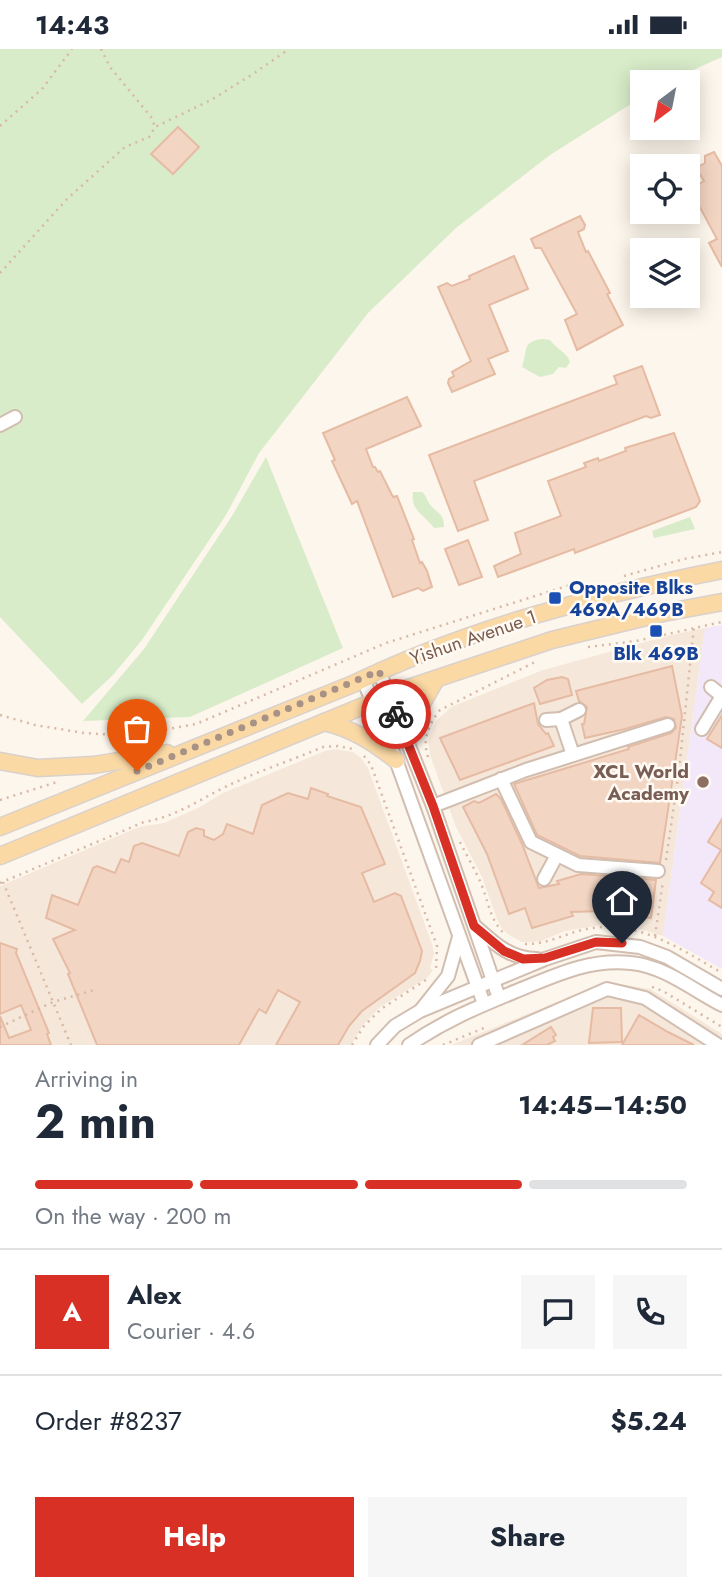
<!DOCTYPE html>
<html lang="en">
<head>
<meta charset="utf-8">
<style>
	body { margin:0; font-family:Jost,sans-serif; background:#f6f6f7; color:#1f2937; height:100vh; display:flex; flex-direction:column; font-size:26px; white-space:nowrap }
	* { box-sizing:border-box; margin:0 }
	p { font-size:23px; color:#747a83 }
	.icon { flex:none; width:38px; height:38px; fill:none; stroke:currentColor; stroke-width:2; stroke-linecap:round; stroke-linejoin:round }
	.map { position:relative; height:996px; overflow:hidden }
	.drawer { display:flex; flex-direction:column; background:#fff; flex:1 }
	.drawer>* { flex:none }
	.needle { width:46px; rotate:212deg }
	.tools { position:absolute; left:630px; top:21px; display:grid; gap:14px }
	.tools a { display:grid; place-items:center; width:70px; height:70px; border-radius:0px; background:#fff; box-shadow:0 4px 18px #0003; font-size:35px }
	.pin { position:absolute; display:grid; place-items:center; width:60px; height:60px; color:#fff; margin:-72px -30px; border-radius:50% 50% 50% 0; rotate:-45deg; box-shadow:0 0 7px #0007 }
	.pin .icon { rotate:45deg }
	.courier { position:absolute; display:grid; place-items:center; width:70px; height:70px; margin:-35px; border:5px solid #d93025; border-radius:50%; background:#fff; color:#222; box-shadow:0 2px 9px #0007 }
	.overview em { font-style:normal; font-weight:700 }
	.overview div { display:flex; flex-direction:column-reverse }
	.overview { display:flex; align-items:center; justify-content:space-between; height:119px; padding:0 35px }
	h1 { font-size:46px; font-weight:700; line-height:52px }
	.bar { display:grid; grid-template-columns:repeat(4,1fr); gap:10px 7px; align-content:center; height:84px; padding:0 35px }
	.bar i { height:9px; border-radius:5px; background:#e0e1e3 }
	.bar .on { background:#d93025 }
	.bar p { grid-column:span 4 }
	.line { display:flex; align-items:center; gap:18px; padding:0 35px; border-top:2px solid #e0e1e3 }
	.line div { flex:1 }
	.round { display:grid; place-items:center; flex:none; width:74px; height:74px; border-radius:0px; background:#f6f6f7 }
	.button { display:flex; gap:14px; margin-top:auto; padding:14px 35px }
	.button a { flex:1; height:80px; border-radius:0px; background:#d93025; color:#fff; font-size:28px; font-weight:700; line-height:80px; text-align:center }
	.button a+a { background:#f6f6f7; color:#1f2937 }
	.status { display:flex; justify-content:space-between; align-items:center; height:49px; padding:0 35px; background:#fff; direction:ltr }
	.status svg { height:19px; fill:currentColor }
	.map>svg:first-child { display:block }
	.residential { fill:#f5e8da }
	.education { fill:#f3e8fa }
	.green { fill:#d8ecc9 }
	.building { fill:#f3d5c3; stroke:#e6bba3; stroke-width:2 }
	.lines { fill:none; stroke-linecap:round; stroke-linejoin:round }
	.minor-casing { stroke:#d1beb0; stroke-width:16 }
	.major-casing { stroke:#dad1cd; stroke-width:19 }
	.path { stroke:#d9b8a5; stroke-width:2.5; stroke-dasharray:2 5; stroke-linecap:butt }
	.minor { stroke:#fff; stroke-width:12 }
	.major { stroke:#fbd9a5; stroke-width:16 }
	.done { stroke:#a89285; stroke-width:7; stroke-dasharray:0 12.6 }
	.route { stroke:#d93025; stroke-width:9 }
	.transit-dot { fill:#1a4fb4; stroke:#fffaf3; stroke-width:2.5 }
	.education-dot { fill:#8d6e63; stroke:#fffaf3; stroke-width:2.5 }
	.labels { text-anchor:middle; stroke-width:5; stroke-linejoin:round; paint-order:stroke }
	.transit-label { font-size:19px; font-weight:bold; fill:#164399; stroke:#fffaf3; text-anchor:start }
	.street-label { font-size:19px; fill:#7a5c4d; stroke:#fffaf3 }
	.education-label { font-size:19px; font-weight:bold; fill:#785e54; stroke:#fffaf3; text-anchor:end }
</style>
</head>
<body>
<div class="status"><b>14:43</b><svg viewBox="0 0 49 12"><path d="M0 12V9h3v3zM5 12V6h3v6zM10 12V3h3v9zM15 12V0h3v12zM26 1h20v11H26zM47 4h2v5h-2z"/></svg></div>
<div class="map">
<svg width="722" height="996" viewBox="0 0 722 996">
	<rect width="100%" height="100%" fill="#fdf6ec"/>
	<g class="residential">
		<path d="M705,579L663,887L632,878L607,875L565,882L541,892L531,893H522L509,886L502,880L497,870L482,828L456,778L430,706L428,691L436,672L451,658L543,621L671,586Z"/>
		<path d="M335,700L353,703L361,709L368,719L432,895L434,904L430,919L433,921L427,929L380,958L363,976L351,996H0V837L139,778L164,774L198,759L223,744L325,702Z"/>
		<path d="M612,934L650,940L722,985V996H451L594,938Z"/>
	</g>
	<path class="education" d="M722,576V920L663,887L705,579Z"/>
	<g class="green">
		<path d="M0,0H722V8L666,33H642V48L550,106L456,179L368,264L259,404L226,466L142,591L113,626L82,655L0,568Z"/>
		<path d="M543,290L550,291C556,300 567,303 570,313L566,319L559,318L553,325L540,328L522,318C528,302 521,292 543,290Z"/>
		<path d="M266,408L343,599L190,668L83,672L144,600L232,467Z"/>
		<path d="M413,443H422C427,447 427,453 432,458C440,465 444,467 444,478L434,479C425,466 410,462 413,443Z"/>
		<path d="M690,468L695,480L654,489L652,482Z"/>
	</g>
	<g class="building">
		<path d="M178,78L199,98L173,125L151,105Z"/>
		<path d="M714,103L722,117V218L709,194L717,190L690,140L704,132L696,119L705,114V107Z"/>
		<path d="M580,167L585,176L584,180L578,183L586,203L588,202L610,244L607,245L623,276L577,301L565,271L577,265L541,199H535L531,190Z"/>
		<path d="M514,207L528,240L489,256L508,302L488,310L495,325L452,343L448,334L449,330L454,327L452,323L471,312L438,238L447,234L452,237L470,230L469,227Z"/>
		<path d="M642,317L660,366L651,369L646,367L474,432L488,471L458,482L429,406L617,335L614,327Z"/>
		<path d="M407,348L421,377L366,400L373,418H375L378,423L380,422L393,448L397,447L414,490L412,491L420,514L422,513L427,522L432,538L423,542L418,539L393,548L357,452L352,455L332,412L335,411L323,384Z"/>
		<path d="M674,384L700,452L696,458L575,504L574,500L498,528L494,517L521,505L515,484L561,467L548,432L586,418L584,414L598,409L599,412L626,402L625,399Z"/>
		<path d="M468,491L482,528L459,536L445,500Z"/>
		<path d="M672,617L682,667L660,814L580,807L537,786L514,735L629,700L628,698L671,684L676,679L674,670L666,668L625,680L585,689L582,675H584L587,658L579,652L576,642Z"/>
		<path d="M562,628L568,630L572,646L540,655L534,639L547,631Z"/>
		<path d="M534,654L538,675L546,685L548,684L554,697L460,731L440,689Z"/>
		<path d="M722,666V699L707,690Z"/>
		<path d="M311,739L328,745L327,747L361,758L385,815L362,824L374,853L395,844L401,847L422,902L420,912L415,924L362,962L349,977L338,996H276L300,953L278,941L266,964L259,960L239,996H97L68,925L70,924L53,890L75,881L46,869L52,846L78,856L93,819L97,817L115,824L121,810L129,813L134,797L142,794L179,807L188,783L196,779L204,781V787L214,791L223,785L227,775L253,785L262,756L288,744L308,750Z"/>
		<path d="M496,745L501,750L522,795L539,839L559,835L557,832L581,825L656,831L651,869L638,867V865L602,862L571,863L573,867L532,879L525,859L509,865L487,805L463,758L474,752L479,754Z"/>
		<path d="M722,770V859L709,851L714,843L701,834L721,801L708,793Z"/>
		<path d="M0,894L17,900L16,904L49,984L47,985L51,996H0V967L9,989L31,981L21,956L0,965Z"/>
		<path d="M593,959H621L622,993L589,994Z"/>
		<path d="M639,966L668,983L694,996H622Z"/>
		<path d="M551,978L556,986L553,988L555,992L547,996H522Z"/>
	</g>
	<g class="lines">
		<defs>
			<g id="minor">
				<path d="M0,376L15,368"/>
				<path d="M379,622L433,757L499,949"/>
				<path d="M363,630L396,711L484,955"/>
				<path d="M546,671L561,670"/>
				<path d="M702,680L722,647L711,638"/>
				<path d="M573,706L561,670L579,661"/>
				<path d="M501,730L531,793L578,816L658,822"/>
				<path d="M433,757L526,721L668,676"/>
				<path d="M544,830L557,806"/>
				<path d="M477,879C496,896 511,910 537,910"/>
				<path d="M421,961L448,927L459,888"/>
				<path d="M377,996L395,977L420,962L545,910L596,893L640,898L667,908L722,940"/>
				<path d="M409,996C444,972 475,959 514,943C552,928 588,909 631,914C664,917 693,941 722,956"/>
				<path d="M479,996L607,940L645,949L718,996"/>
			</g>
			<g id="major">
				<path d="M324,673C353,680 373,693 396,711"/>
				<path d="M407,692L411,674L436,630"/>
				<path d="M0,712L38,719L94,716L167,704"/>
				<path d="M0,778L353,635C469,579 596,546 722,521"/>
				<path d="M0,807L402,641L552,591L663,564L722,553"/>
			</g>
		</defs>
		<use href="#minor" class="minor-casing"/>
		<use href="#major" class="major-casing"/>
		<g class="path">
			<path d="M101,0L110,18L151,68L155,78"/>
			<path d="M0,77L42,40L72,0"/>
			<path d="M0,224L67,150L125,98L149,88L155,78L211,51L253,25L289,0"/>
			<path d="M624,527L684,510L722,503"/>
			<path d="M588,598L636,592L722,573"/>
			<path d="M0,666L35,676L84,684L130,687L196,675L386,594L570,536L584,537"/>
			<path d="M364,707L371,716L437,897L436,921"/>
			<path d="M428,708C422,690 429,675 440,661L535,613"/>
			<path d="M0,751L57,733"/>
			<path d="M460,793C467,807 476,822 482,837C489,855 491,874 506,886"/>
			<path d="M666,811L679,721L694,578"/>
			<path d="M3,833L71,996"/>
			<path d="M0,834L144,773C174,768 196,753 223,739C255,723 290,712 323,698L338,697L353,700"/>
			<path d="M655,887L663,832"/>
			<path d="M525,895C548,896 569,882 592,879C641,872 682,901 722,924"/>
			<path d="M652,938L663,942L722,978"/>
			<path d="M0,978L53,953L94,941"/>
			<path d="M352,996L364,977L381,960L429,929"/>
			<path d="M443,996L484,979"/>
		</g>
		<use href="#minor" class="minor"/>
		<use href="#major" class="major"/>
	</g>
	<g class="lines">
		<path class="done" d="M137,722L379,622L396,665"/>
		<path class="route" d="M396,665L433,757L474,877L504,902L523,910L545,909L596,893L622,894"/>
	</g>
	<g class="transit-dot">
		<rect x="548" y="542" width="14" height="14" rx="3.5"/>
		<rect x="649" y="575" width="14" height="14" rx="3.5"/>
	</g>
	<circle class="education-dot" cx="703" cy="733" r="7"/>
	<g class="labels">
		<g class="transit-label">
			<text x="569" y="545">Opposite Blks<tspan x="569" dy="22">469A/469B</tspan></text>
			<text x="656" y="611" text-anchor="middle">Blk 469B</text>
		</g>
		<g class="street-label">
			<text transform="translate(473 588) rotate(-19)" y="7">Yishun Avenue 1</text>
		</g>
		<g class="education-label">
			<text x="689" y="729">XCL World<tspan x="689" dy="22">Academy</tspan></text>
		</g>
	</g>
</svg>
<div class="tools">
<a><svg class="needle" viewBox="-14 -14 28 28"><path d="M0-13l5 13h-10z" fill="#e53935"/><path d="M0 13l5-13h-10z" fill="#747a83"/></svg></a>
<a><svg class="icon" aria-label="locate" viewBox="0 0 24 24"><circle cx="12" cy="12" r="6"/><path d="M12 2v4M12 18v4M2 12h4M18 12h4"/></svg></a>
<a><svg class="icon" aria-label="layers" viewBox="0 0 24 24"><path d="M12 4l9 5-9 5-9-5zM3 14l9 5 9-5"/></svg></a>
</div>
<div class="pin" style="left:137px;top:722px;background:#ea580c"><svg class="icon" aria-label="bag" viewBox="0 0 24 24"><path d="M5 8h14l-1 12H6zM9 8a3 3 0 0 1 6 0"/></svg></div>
<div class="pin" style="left:622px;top:894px;background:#1f2937"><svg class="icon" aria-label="home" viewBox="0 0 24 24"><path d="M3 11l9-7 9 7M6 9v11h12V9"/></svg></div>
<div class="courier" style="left:396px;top:665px"><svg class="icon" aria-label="bike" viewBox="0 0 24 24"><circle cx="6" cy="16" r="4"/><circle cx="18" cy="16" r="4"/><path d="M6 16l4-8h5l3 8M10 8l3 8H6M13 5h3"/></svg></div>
</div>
<section class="drawer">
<div class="overview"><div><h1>2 min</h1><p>Arriving in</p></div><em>14:45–14:50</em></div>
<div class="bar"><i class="on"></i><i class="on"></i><i class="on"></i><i></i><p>On the way · 200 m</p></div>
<div class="line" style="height:126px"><b class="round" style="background:#d93025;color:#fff">A</b><div><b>Alex</b><p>Courier · 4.6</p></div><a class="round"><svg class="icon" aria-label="chat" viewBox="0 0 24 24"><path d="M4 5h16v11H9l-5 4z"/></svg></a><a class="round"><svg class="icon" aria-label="phone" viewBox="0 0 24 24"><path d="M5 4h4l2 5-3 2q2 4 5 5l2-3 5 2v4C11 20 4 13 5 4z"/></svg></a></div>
<div class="line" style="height:91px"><div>Order #8237</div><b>$5.24</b></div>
<div class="button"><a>Help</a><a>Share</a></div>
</section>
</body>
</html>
